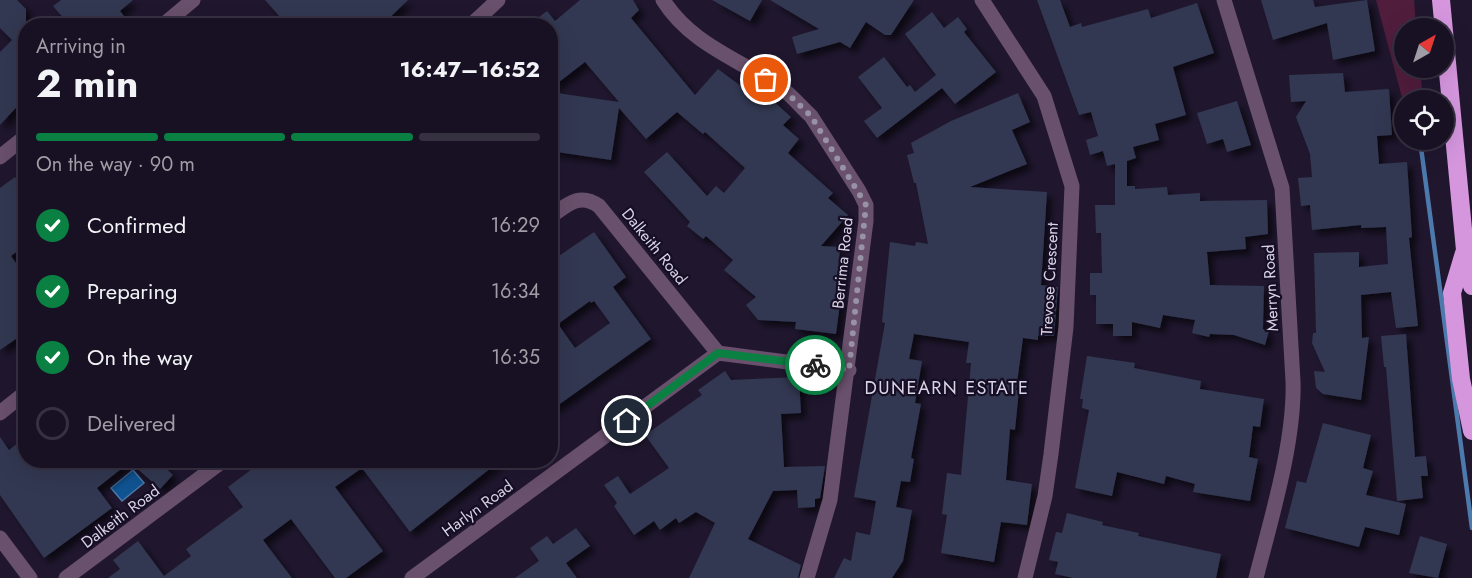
<!DOCTYPE html>
<html lang="en">
<head>
<meta charset="utf-8">
<style>
	body { margin:0; font-family:Jost,sans-serif; background:#211a2b; color:#f1f3f6; height:100vh; display:flex; flex-direction:column; font-size:22px; white-space:nowrap }
	* { box-sizing:border-box; margin:0 }
	p { font-size:20px; color:#9f9da6 }
	.icon { flex:none; width:33px; height:33px; fill:none; stroke:currentColor; stroke-width:2; stroke-linecap:round; stroke-linejoin:round }
	.map { position:relative; flex:1; overflow:hidden }
	.panel { position:absolute; left:18px; top:18px; width:540px; height:450px; display:flex; flex-direction:column; background:#181123; border-radius:24px; box-shadow:0 6px 24px #0002,0 0 0 2px #363141 }
	.panel>* { flex:none }
	.needle { width:39px; rotate:39deg }
	.tools { position:absolute; left:1394px; top:18px; display:grid; gap:12px }
	.tools a { display:grid; place-items:center; width:60px; height:60px; border-radius:50%; background:#181123; box-shadow:0 6px 24px #0002,0 0 0 2px #363141; font-size:30px }
	.pin { position:absolute; display:grid; place-items:center; width:51px; height:51px; color:#fff; margin:-26px; border:3px solid #fff; border-radius:50%; box-shadow:0 2px 6px #0007 }
	.courier { position:absolute; display:grid; place-items:center; width:60px; height:60px; margin:-30px; border:4px solid #0b8043; border-radius:50%; background:#fff; color:#222; box-shadow:0 2px 8px #0007 }
	.summary em { font-style:normal; font-weight:700 }
	.summary div { display:flex; flex-direction:column-reverse }
	.summary { display:flex; align-items:center; justify-content:space-between; height:102px; padding:0 18px }
	h1 { font-size:39px; font-weight:700; line-height:45px }
	.bar { display:grid; grid-template-columns:repeat(4,1fr); gap:9px 6px; align-content:center; height:72px; padding:0 18px }
	.bar i { height:8px; border-radius:4px; background:#363141 }
	.bar .active { background:#0b8043 }
	.bar p { grid-column:span 4 }
	ol { padding:0 18px; list-style:none }
	li { display:flex; align-items:center; gap:18px; height:66px }
	li p { margin-inline-start:auto }
	li .icon { padding:6px; border-radius:50%; background:#0b8043; color:#fff; stroke-width:4 }
	li:last-child { color:#9f9da6 }
	li i { width:33px; height:33px; border:3px solid #363141; border-radius:50% }
	.map>svg:first-child { display:block }
	.green { fill:#511d3d }
	.water { fill:#105493; stroke:#4c7aac; stroke-width:1.5 }
	.lines { fill:none; stroke-linecap:round; stroke-linejoin:round }
	.stream { stroke:#4c7aac; stroke-width:4.5 }
	.building { fill:#323751; fill-rule:evenodd; filter:url(#shadow) }
	.minor { stroke:#69506c; stroke-width:15 }
	.motorway { stroke:#d596de; stroke-width:18 }
	.done { stroke:#9892a5; stroke-width:6; stroke-dasharray:0 10.8 }
	.route { stroke:#0b8043; stroke-width:8 }
	.labels { text-anchor:middle; stroke-width:4.5; stroke-linejoin:round; paint-order:stroke }
	.street-label { font-size:16px; fill:#d9d4e5; stroke:#160e25 }
	.neighbourhood-label { font-size:18px; letter-spacing:1.5px; fill:#d9d4e5; stroke:#160e25 }
</style>
</head>
<body>
<div class="map">
<svg width="1472" height="578" viewBox="0 0 1472 578">
	<defs>
		<filter id="shadow"><feDropShadow dx="5.5" dy="5.5" stdDeviation="3" flood-color="#0009"/></filter>
	</defs>
	<rect width="100%" height="100%" fill="#20172f"/>
	<path class="green" d="M1376,0H1414L1416,28H1404V68H1420L1423,100H1404V105Z"/>
	<path class="water" d="M133,470L144,483L122,501L111,488Z"/>
	<g class="lines">
		<path class="stream" d="M1420,140L1472,528"/>
	</g>
	<g class="building">
		<path d="M0,0H17L26,9V97L0,125V52L12,40L0,28Z"/>
		<path d="M61,0H133L120,11L124,16L112,26H70L53,6Z"/>
		<path d="M265,0H408L381,26H320L313,17L303,26H288Z"/>
		<path d="M580,0H633L639,10L631,18L695,95L718,69L765,104L770,98L791,117L783,125L799,139L788,153L833,193L828,198L848,215L821,246L840,247L836,295L841,296L836,334L795,329L796,322L758,320L746,305L756,297L724,270L733,260L706,236L703,239L687,226L690,222L644,172L667,152L707,196L716,186L724,193L745,168L705,132L703,134L677,112L646,139L619,108L611,160L550,151V92L619,102L585,62L550,89L551,26H527L547,11L555,21Z"/>
		<path d="M712,0H762L750,21Z"/>
		<path d="M770,0H914L891,35H885L866,22L850,48L840,42L797,54L792,37L819,29Z"/>
		<path d="M1037,0H1060L1070,27L1081,23L1082,27L1148,9L1151,18L1197,3L1214,53L1173,67L1186,115L1155,124L1159,140L1133,147L1136,158L1127,161V186H1135V189L1167,187L1168,195L1200,193V201L1267,200L1268,234L1245,237L1246,249L1207,252L1210,285L1264,286L1263,329L1269,331L1265,345L1234,335L1210,334L1209,337L1192,333L1195,320L1163,315L1160,328L1132,322V336H1113V324H1096V295H1090V273H1102L1101,233H1096L1095,205H1115V164L1107,166L1103,151L1090,155L1086,140L1098,136L1091,112L1079,115Z"/>
		<path d="M1261,0H1313L1315,7L1367,0L1375,51L1333,60L1327,23L1273,40Z"/>
		<path d="M932,12L944,28L958,17L967,29L964,32L996,72L955,104L942,88L877,138L864,121L882,108L858,77L884,57L907,87L910,85L915,92L936,75L905,34Z"/>
		<path d="M1343,73L1345,92L1389,89L1392,135L1377,136L1379,164L1407,162L1412,237L1409,238L1418,326L1396,328L1391,292L1361,295L1362,338L1369,337L1361,400L1323,394L1316,388L1314,371L1325,372L1312,343L1313,333H1316L1314,253L1359,252V267L1388,264L1386,227L1361,228V225L1312,230L1310,205L1301,206L1298,178L1312,177L1310,154L1296,117L1306,101L1291,102L1289,75Z"/>
		<path d="M1018,93L1030,122L1012,130L1027,164L970,187L1047,192L1041,285L1058,287L1054,336H1038V340L1023,338L1016,390H1019L1015,430L1010,429L1006,480L1032,484L1027,525L1001,522L994,562L941,553L947,515L942,514L947,473L961,475L971,363H966L969,342L914,334L909,359L922,361L915,403L921,404L911,458L914,459L910,482L901,481L896,507L912,510L903,561L892,578H834L844,558L851,561L856,532L870,535L876,501L854,497L885,323L882,322L890,242L915,246L916,242L928,244L916,183H914L907,155L914,153L911,143L951,121Z"/>
		<path d="M1237,101L1251,145L1227,152L1223,139L1207,144L1197,113Z"/>
		<path d="M15,177L26,193V245L11,256L26,277V332L0,350V188Z"/>
		<path d="M594,232L626,277L613,287L651,339L550,411V262ZM590,301L591,303L594,301L610,323L575,348L558,324Z"/>
		<path d="M1406,334L1415,457L1426,456L1428,476H1421L1423,498L1397,501L1386,367H1384L1381,336Z"/>
		<path d="M1087,356L1135,363L1134,368L1201,381L1200,389L1264,399L1260,427L1253,426L1249,457L1258,459L1250,501L1193,492L1195,484L1166,476L1164,484L1117,472L1112,496L1075,488L1089,410L1082,408L1083,399H1080Z"/>
		<path d="M725,371L731,380L799,377L801,413L781,414L784,467L825,466L820,498L815,499V507L798,508L797,490L773,491L748,539L801,565L798,578H689L715,523L696,512L679,523L676,518L660,530L654,521L634,535L614,506L617,503L604,485L618,476L630,494L669,468L645,435L702,395L698,390Z"/>
		<path d="M1323,423L1371,435L1363,468L1373,471L1366,495L1406,504L1399,535L1365,527L1359,547L1285,528L1297,481L1306,483Z"/>
		<path d="M0,437L9,450L26,437V460H157L173,475L160,489L130,462L97,488L112,508L44,558L0,495Z"/>
		<path d="M264,460H501L410,532L362,468L335,487L383,551L346,578H335L291,519L263,540L292,578H108L120,569L113,560L138,541L164,576L191,556L186,549L243,507L228,487Z"/>
		<path d="M1067,513L1103,522L1102,525L1139,533L1138,536L1221,554L1216,578H1073L1055,574L1058,562L1049,560L1056,532L1062,533Z"/>
		<path d="M576,528L590,546L566,563L577,578H515L539,561L530,548L547,536L553,544Z"/>
		<path d="M1420,536L1447,544L1438,578L1409,573Z"/>
	</g>
	<g class="lines">
		<g class="minor">
			<path d="M663,0C692,46 742,60 784,90C794,98 802,108 811,116L859,191L866,205V221L830,500L807,578"/>
			<path d="M982,0L1044,96L1072,186L1066,327L1051,454L1045,496L1025,578"/>
			<path d="M1224,0L1282,188L1293,381C1295,441 1271,519 1256,578"/>
			<path d="M162,26L193,0"/>
			<path d="M470,26L498,0"/>
			<path d="M0,157L26,136"/>
			<path d="M550,217C567,205 579,192 599,206L718,353"/>
			<path d="M0,413L26,392"/>
			<path d="M0,538L30,578"/>
			<path d="M66,578L224,460"/>
			<path d="M412,578L718,353L849,370"/>
		</g>
		<g class="motorway">
			<path d="M1441,0L1465,250L1472,286"/>
			<path d="M1464,253L1452,293L1461,379L1472,431"/>
		</g>
	</g>
	<g class="lines">
		<path class="done" d="M766,80L785,91L811,116L866,205L849,370L815,365"/>
		<path class="route" d="M627,421L718,353L815,365"/>
	</g>
	<g class="labels">
		<g class="street-label">
			<text transform="translate(655 246) rotate(51)" y="6">Dalkeith Road</text>
			<text transform="translate(842 263) rotate(-84)" y="6">Berrima Road</text>
			<text transform="translate(1049 279) rotate(-87)" y="6">Trevose Crescent</text>
			<text transform="translate(1270 288) rotate(-93)" y="6">Merryn Road</text>
			<text transform="translate(477 508) rotate(-36)" y="6">Harlyn Road</text>
			<text transform="translate(120 516) rotate(-37)" y="6">Dalkeith Road</text>
		</g>
		<g class="neighbourhood-label">
			<text x="947" y="394">DUNEARN ESTATE</text>
		</g>
	</g>
</svg>
<div class="tools">
<a><svg class="needle" viewBox="-14 -14 28 28"><path d="M0-13l5 13h-10z" fill="#e53935"/><path d="M0 13l5-13h-10z" fill="#9f9da6"/></svg></a>
<a><svg class="icon" aria-label="locate" viewBox="0 0 24 24"><circle cx="12" cy="12" r="6"/><path d="M12 2v4M12 18v4M2 12h4M18 12h4"/></svg></a>
</div>
<div class="pin" style="left:766px;top:80px;background:#ea580c"><svg class="icon" aria-label="bag" viewBox="0 0 24 24"><path d="M5 8h14l-1 12H6zM9 8a3 3 0 0 1 6 0"/></svg></div>
<div class="pin" style="left:627px;top:421px;background:#1f2937"><svg class="icon" aria-label="home" viewBox="0 0 24 24"><path d="M3 11l9-7 9 7M6 9v11h12V9"/></svg></div>
<div class="courier" style="left:815px;top:365px"><svg class="icon" aria-label="bike" viewBox="0 0 24 24"><circle cx="6" cy="16" r="4"/><circle cx="18" cy="16" r="4"/><path d="M6 16l4-8h5l3 8M10 8l3 8H6M13 5h3"/></svg></div>
<section class="panel">
<div class="summary"><div><h1>2 min</h1><p>Arriving in</p></div><em>16:47–16:52</em></div>
<div class="bar"><i class="active"></i><i class="active"></i><i class="active"></i><i></i><p>On the way · 90 m</p></div>
<ol>
<li><svg class="icon" aria-label="check" viewBox="0 0 24 24"><path d="M5 12l5 5 9-10"/></svg>Confirmed<p>16:29</p></li>
<li><svg class="icon" aria-label="check" viewBox="0 0 24 24"><path d="M5 12l5 5 9-10"/></svg>Preparing<p>16:34</p></li>
<li><svg class="icon" aria-label="check" viewBox="0 0 24 24"><path d="M5 12l5 5 9-10"/></svg>On the way<p>16:35</p></li>
<li><i></i>Delivered</li>
</ol>
</section>
</div>
</body>
</html>
